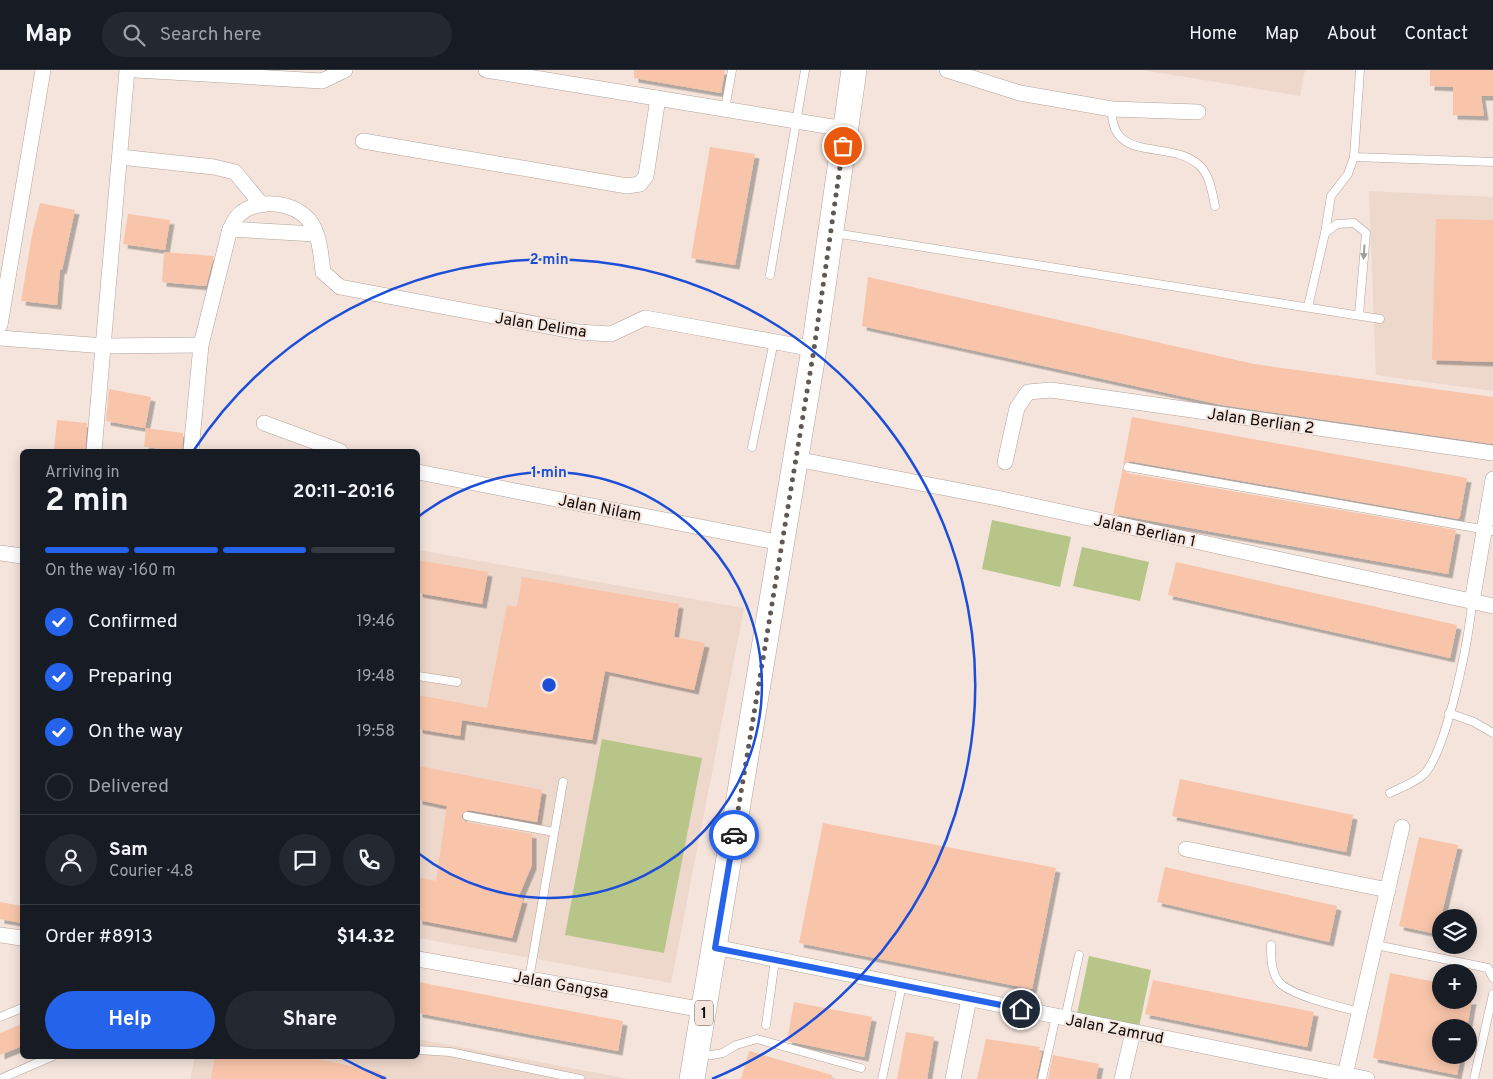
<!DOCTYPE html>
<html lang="en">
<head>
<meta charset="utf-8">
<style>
	body { margin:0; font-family:Overpass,sans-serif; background:#242831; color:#f1f3f6; height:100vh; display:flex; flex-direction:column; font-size:19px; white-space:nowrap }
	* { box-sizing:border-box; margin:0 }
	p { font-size:16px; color:#9ea1a6 }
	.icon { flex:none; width:28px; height:28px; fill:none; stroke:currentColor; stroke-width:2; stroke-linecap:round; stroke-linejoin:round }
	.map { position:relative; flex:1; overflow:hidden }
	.panel { position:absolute; left:20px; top:379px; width:400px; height:610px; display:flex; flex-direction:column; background:#171b24; border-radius:8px; box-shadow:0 2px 12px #0003 }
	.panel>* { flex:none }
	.tools { position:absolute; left:1432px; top:839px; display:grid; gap:10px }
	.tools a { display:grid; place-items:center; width:45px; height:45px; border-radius:50%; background:#171b24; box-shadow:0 2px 12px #0003; font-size:25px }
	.pin { position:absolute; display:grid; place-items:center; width:42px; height:42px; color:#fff; margin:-21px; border:2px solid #fff; border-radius:50%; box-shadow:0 1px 5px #0007 }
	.courier { position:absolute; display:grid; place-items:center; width:50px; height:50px; margin:-25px; border:4px solid #2563eb; border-radius:50%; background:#fff; color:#222; box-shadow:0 1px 6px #0007 }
	.head em { font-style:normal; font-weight:700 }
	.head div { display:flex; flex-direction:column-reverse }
	.head { display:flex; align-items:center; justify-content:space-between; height:85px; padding:0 25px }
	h1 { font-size:32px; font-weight:700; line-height:38px }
	.bar { display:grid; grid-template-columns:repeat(4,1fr); gap:8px 5px; align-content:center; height:60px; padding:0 25px }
	.bar i { height:6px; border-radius:4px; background:#363941 }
	.bar .selected { background:#2563eb }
	.bar p { grid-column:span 4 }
	.line { display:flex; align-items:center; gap:12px; padding:0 25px; border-top:1px solid #363941 }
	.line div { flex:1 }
	.round { display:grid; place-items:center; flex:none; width:52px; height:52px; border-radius:26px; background:#242831 }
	ol { padding:0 25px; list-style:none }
	li { display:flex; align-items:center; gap:15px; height:55px }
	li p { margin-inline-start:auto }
	li .icon { padding:5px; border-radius:50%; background:#2563eb; color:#fff; stroke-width:4 }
	li:last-child { color:#9ea1a6 }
	li i { width:28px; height:28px; border:2px solid #363941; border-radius:50% }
	.action { display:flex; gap:10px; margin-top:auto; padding:10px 25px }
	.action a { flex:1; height:58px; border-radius:30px; background:#2563eb; color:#fff; font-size:20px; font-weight:700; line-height:58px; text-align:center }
	.action a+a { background:#242831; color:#f1f3f6 }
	header { display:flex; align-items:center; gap:30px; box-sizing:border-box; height:70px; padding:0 25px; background:#171b24; border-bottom:1px solid #363941 }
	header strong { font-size:24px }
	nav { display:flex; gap:28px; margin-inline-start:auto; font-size:18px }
	.search { width:350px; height:45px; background:#242831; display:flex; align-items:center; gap:12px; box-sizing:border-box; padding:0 18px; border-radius:28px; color:#9ea1a6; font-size:19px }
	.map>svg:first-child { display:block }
	.built { fill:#eed7cb }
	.green { fill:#b7c588 }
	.building { fill:#f8c5aa; filter:url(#shadow) }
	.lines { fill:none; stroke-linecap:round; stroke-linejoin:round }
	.lane-casing { stroke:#b2a39b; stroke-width:9 }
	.street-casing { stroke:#b2a39b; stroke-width:16 }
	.primary-casing { stroke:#b2a39b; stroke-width:26 }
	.lane { stroke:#fff; stroke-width:8 }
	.street { stroke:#fff; stroke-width:15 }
	.primary { stroke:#fff; stroke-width:25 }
	.oneway { fill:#a09e9d }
	.done { stroke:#605853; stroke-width:5; stroke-dasharray:0 9 }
	.route { stroke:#2563eb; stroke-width:6 }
	.ring { fill:none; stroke:#1d4ed8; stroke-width:2.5 }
	.labels { text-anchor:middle; stroke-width:4; stroke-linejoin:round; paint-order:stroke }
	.shield { fill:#f4e4dc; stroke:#554d48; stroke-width:1 }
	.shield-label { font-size:15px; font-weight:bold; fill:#110c09 }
	.street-label { font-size:16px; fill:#110c09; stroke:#f4e4dc }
	.centre { fill:#1d4ed8; stroke:#f4e4dc; stroke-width:2.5 }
	.ring-label { font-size:15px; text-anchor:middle; font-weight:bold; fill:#1d4ed8; stroke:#f4e4dc; stroke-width:4; stroke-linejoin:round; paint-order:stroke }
</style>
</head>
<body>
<header>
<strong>Map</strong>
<div class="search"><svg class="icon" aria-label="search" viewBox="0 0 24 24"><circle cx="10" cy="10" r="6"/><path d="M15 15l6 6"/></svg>Search here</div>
<nav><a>Home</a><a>Map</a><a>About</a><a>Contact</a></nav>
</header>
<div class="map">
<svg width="1493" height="1009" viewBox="0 0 1493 1009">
	<defs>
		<filter id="shadow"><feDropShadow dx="4.5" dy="4.5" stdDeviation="0" flood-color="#0004"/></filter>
	</defs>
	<rect width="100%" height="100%" fill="#f4e4dc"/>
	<g class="built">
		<path d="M1143,0H1305L1300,26Z"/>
		<path d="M1369,121L1493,127V321L1376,305Z"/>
		<path d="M418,480L744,538L671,913L418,868Z"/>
		<path d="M418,969L629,1009H190L195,986H418Z"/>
	</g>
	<g class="green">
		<path d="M992,450L1071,467L1060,517L982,499Z"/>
		<path d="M1082,477L1149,492L1140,531L1073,516Z"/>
		<path d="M602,669L702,688L664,883L565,865Z"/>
		<path d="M1089,886L1151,900L1139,957L1077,944Z"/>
	</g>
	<g class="building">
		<path d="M634,0H725L721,23L634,8Z"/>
		<path d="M1430,0H1493V26H1481L1484,46L1453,45V17L1430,16Z"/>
		<path d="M710,77L755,84L735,195L691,188Z"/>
		<path d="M40,133L75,140L62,200L60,199L57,235L21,231L32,165Z"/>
		<path d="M128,144L170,150L165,180L123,174Z"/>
		<path d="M1436,149L1493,150V292L1432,290Z"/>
		<path d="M164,182L214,186L206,216L162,212Z"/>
		<path d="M868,207L1254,294L1493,327V374L1222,335L862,256Z"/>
		<path d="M109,319L151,327L145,358L106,351Z"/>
		<path d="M1132,347L1467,408L1460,446L1458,449L1129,391L1123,394Z"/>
		<path d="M57,350L87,353L85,381H54Z"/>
		<path d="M146,358L183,363L182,381L144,377Z"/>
		<path d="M1123,398L1127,403L1456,460L1448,504L1113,444Z"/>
		<path d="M418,490L488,502L482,534L418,523Z"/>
		<path d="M1176,492L1457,555L1450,588L1168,525Z"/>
		<path d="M522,507L679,534L674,567L705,573L694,620L605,601L592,670L462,650L460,666L418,659V625L487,638L507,535L517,537Z"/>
		<path d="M418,696L542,720L537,752L468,740L462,745V748L466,752L532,764V795L518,828L523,829L512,868L418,850V807L436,811L447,736L418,730Z"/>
		<path d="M1180,709L1353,745L1346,782L1172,746Z"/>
		<path d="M823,753L1056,798L1032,919L799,873Z"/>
		<path d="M1419,767L1458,775L1437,864L1399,856Z"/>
		<path d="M1165,797L1337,836L1329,872L1157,832Z"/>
		<path d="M0,832L22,836V853L0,849Z"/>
		<path d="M1390,903L1441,913V930H1472L1467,958H1441V985H1461L1457,1005L1373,988Z"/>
		<path d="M1153,910L1314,942L1307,977L1145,944Z"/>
		<path d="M418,912L623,951L618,981L418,943Z"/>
		<path d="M794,932L872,947L864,987L787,971Z"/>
		<path d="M22,954V976L0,985V963Z"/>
		<path d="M906,962L934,967L927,1009H897Z"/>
		<path d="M986,969L1040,977L1039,982H1042L1036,1009H977Z"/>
		<path d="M749,981L832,1005L831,1009H741Z"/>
		<path d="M1053,985L1099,994L1096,1009H1048Z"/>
		<path d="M215,986H302L381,1002L380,1009H211Z"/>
	</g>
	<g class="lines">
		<defs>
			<g id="lane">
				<path d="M725,39L732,0"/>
				<path d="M1112,39C1110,95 1172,68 1200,96C1210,106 1212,122 1215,136"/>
				<path d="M1354,87L1493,92"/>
				<path d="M834,163L1380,249"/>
				<path d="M1325,163L1337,154L1354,153L1366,163L1359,245"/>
				<path d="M770,205L805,0"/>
				<path d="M1308,237L1325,163L1331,126L1348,104L1354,87L1360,0"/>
				<path d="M752,377L774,271"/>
				<path d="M1128,397L1493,461"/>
				<path d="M418,606L457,612"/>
				<path d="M1449,643L1474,652L1493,663"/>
				<path d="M1390,723C1400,718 1419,711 1426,702C1448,674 1469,569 1472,532"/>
				<path d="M467,746L554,762"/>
				<path d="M1271,875C1271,888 1271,902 1279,912C1291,926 1341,937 1360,942"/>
				<path d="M1376,875L1488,898L1493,908"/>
				<path d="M529,909L563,712"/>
				<path d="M0,947L22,938"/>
				<path d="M1065,948L1079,885"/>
				<path d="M766,955L775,890"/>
				<path d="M418,980L450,982L580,1009"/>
				<path d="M700,984L712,985L723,983L736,975L757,969L861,998"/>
				<path d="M0,1009L53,986"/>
				<path d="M882,1009L902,915"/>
				<path d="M1042,1009L1056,946"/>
				<path d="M1474,1009L1493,924"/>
			</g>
			<g id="street">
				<path d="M136,0L322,11L345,0"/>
				<path d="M486,0L845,59"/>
				<path d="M947,0L1020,23L1112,39L1198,42"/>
				<path d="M363,71L627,116L640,114L646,106L658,28"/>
				<path d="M120,87L214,97L235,102L262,135"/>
				<path d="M230,159L315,164"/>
				<path d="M0,255L43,0"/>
				<path d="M0,268L105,276L201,275"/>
				<path d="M264,353L340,381"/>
				<path d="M94,381L127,0"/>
				<path d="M191,381L201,275L230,159C233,154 236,146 241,143C260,128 293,132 309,150C320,164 321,186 323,202L340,217L578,262L611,264L645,248L814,279"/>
				<path d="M796,389L997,428L1493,536"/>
				<path d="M1005,392L1017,338L1028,322L1051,320L1493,383"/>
				<path d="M418,402L782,473"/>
				<path d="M0,483L22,486"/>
				<path d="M1472,532L1493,409"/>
				<path d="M1186,779L1388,820"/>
				<path d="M0,865L22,868"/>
				<path d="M715,877L1367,1009"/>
				<path d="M418,889L704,940"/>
				<path d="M1345,1005L1402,757"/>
				<path d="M953,1009L969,929"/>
				<path d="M1122,1009L1133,962"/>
			</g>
			<path id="primary" d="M692,1009L814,279L854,0"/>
		</defs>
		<use href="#lane" class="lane-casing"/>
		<use href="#street" class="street-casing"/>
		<use href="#primary" class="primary-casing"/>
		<use href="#lane" class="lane"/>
		<use href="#street" class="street"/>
		<use href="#primary" class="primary"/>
	</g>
	<defs><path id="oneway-solid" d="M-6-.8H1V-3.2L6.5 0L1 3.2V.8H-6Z" transform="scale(1.25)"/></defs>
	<use class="oneway" href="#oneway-solid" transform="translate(1364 182) rotate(94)"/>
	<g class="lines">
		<path class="done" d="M734,765L814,279L843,76"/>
		<path class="route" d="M734,765L715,878L1021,939"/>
	</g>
	<g class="ring">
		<path d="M418 447A213 213 0 1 1 418 783"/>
		<path d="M386 1009A426 426 0 0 1 342 988M194 380A426 426 0 1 1 712 1009"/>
	</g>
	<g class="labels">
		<rect class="shield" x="695" y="930.5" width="18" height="25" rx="4"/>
		<g class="shield-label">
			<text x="704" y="948">1</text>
		</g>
		<g class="street-label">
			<text transform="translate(541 254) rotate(9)" y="6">Jalan Delima</text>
			<text transform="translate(1261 350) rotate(8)" y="6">Jalan Berlian 2</text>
			<text transform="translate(600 437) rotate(11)" y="6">Jalan Nilam</text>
			<text transform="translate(1145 460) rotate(12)" y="6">Jalan Berlian 1</text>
			<text transform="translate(561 914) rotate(10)" y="6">Jalan Gangsa</text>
			<text transform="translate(1115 958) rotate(11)" y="6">Jalan Zamrud</text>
		</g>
	</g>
	<circle cx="549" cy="615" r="8" class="centre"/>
	<g class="ring-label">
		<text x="549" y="194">2 min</text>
		<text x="549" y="407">1 min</text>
	</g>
</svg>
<div class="tools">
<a><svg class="icon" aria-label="layers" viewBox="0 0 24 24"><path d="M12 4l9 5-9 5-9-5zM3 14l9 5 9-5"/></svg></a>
<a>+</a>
<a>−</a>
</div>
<div class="pin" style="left:843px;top:76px;background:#ea580c"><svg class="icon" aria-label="bag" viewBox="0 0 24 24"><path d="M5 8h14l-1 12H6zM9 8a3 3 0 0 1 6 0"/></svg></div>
<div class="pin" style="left:1021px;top:939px;background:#1f2937"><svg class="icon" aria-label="home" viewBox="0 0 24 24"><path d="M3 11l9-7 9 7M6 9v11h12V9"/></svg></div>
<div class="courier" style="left:734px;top:765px"><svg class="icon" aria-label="car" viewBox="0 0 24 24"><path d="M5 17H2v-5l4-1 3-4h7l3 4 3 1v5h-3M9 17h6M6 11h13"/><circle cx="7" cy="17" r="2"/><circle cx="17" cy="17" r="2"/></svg></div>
<section class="panel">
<div class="head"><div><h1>2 min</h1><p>Arriving in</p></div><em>20:11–20:16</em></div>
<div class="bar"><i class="selected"></i><i class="selected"></i><i class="selected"></i><i></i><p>On the way · 160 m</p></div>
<ol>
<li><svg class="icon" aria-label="check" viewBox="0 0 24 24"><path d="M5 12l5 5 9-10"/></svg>Confirmed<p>19:46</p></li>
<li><svg class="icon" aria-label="check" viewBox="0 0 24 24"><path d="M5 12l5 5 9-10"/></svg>Preparing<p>19:48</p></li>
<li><svg class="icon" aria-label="check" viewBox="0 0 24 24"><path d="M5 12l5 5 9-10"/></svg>On the way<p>19:58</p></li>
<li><i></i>Delivered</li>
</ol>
<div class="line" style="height:90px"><a class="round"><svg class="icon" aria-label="person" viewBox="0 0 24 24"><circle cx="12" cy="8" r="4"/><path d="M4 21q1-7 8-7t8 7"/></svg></a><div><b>Sam</b><p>Courier · 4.8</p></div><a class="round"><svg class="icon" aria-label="chat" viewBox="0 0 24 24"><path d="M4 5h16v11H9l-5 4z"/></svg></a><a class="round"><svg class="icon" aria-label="phone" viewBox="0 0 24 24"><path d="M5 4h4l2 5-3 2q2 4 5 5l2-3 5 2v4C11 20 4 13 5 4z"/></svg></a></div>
<div class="line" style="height:65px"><div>Order #8913</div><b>$14.32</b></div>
<div class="action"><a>Help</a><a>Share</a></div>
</section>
</div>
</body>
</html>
